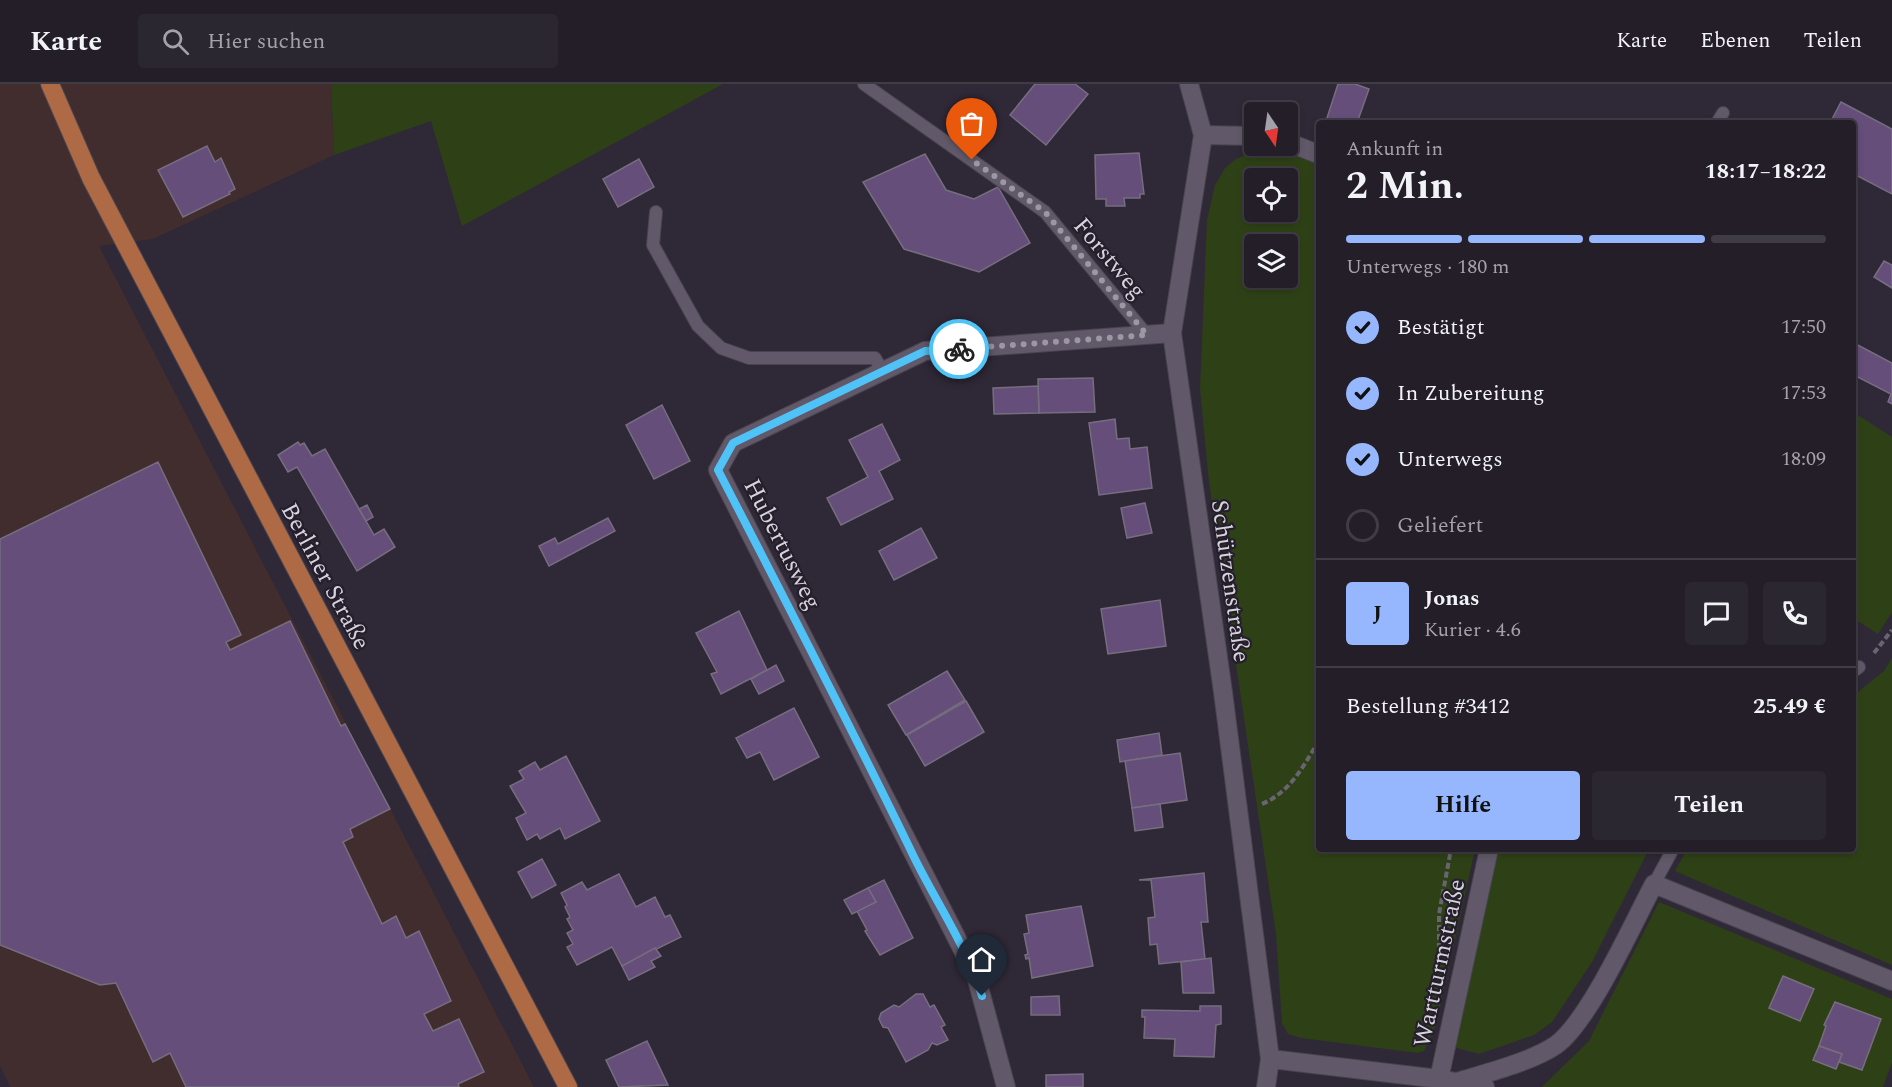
<!DOCTYPE html>
<html lang="de">
<head>
<meta charset="utf-8">
<style>
	body { margin:0; font-family:Spectral,serif; background:#2b2730; color:#f1f3f6; height:100vh; display:flex; flex-direction:column; font-size:22px; white-space:nowrap }
	* { box-sizing:border-box; margin:0 }
	p { font-size:20px; color:#a3a2a8 }
	.icon { flex:none; width:33px; height:33px; fill:none; stroke:currentColor; stroke-width:2; stroke-linecap:round; stroke-linejoin:round }
	.map { position:relative; flex:1; overflow:hidden }
	.details { position:absolute; left:1316px; top:36px; width:540px; height:732px; display:flex; flex-direction:column; background:#231e28; border-radius:6px; box-shadow:0 3px 9px #0003,0 0 0 2px #403c45 }
	.details>* { flex:none }
	.needle { width:39px; rotate:167deg }
	.tools { position:absolute; left:1244px; top:18px; display:grid; gap:12px }
	.tools a { display:grid; place-items:center; width:54px; height:54px; border-radius:6px; background:#231e28; box-shadow:0 3px 9px #0003,0 0 0 2px #403c45; font-size:30px }
	.pin { position:absolute; display:grid; place-items:center; width:51px; height:51px; color:#fff; margin:-62px -26px; border-radius:50% 50% 50% 0; rotate:-45deg; box-shadow:0 0 6px #0007 }
	.pin .icon { rotate:45deg }
	.courier { position:absolute; display:grid; place-items:center; width:60px; height:60px; margin:-30px; border:4px solid #4fc3f7; border-radius:50%; background:#fff; color:#222; box-shadow:0 2px 8px #0007 }
	.head em { font-style:normal; font-weight:700 }
	.head div { display:flex; flex-direction:column-reverse }
	.head { display:flex; align-items:center; justify-content:space-between; height:102px; padding:0 30px }
	h1 { font-size:39px; font-weight:700; line-height:45px }
	.bar { display:grid; grid-template-columns:repeat(4,1fr); gap:9px 6px; align-content:center; height:72px; padding:0 30px }
	.bar i { height:8px; border-radius:4px; background:#403c45 }
	.bar .current { background:#96b6fd }
	.bar p { grid-column:span 4 }
	.line { display:flex; align-items:center; gap:15px; padding:0 30px; border-top:2px solid #403c45 }
	.line div { flex:1 }
	.round { display:grid; place-items:center; flex:none; width:63px; height:63px; border-radius:6px; background:#2b2730 }
	ol { padding:0 30px; list-style:none }
	li { display:flex; align-items:center; gap:18px; height:66px }
	li p { margin-inline-start:auto }
	li .icon { padding:6px; border-radius:50%; background:#96b6fd; color:#111; stroke-width:4 }
	li:last-child { color:#a3a2a8 }
	li i { width:33px; height:33px; border:3px solid #403c45; border-radius:50% }
	.cta { display:flex; gap:12px; margin-top:auto; padding:12px 30px }
	.cta a { flex:1; height:69px; border-radius:6px; background:#96b6fd; color:#111; font-size:24px; font-weight:700; line-height:69px; text-align:center }
	.cta a+a { background:#2b2730; color:#f1f3f6 }
	header { display:flex; align-items:center; gap:36px; box-sizing:border-box; height:84px; padding:0 30px; background:#231e28; border-bottom:2px solid #403c45 }
	header strong { font-size:28px }
	nav { display:flex; gap:33px; margin-inline-start:auto; font-size:21px }
	.search { width:420px; height:54px; background:#2b2730; display:flex; align-items:center; gap:15px; box-sizing:border-box; padding:0 21px; border-radius:6px; color:#a3a2a8; font-size:22px }
	.map>svg:first-child { display:block }
	.industrial { fill:#412d2e }
	.green { fill:#2e4116; fill-rule:evenodd }
	.building { fill:#654e7a; stroke:#766e7f; stroke-width:1.5 }
	.lines { fill:none; stroke-linecap:round; stroke-linejoin:round }
	.lane-casing { stroke:#49434f; stroke-width:14 }
	.street-casing { stroke:#49434f; stroke-width:20 }
	.primary-casing { stroke:#49434f; stroke-width:20 }
	.path { stroke:#6a6470; stroke-width:4; stroke-dasharray:6 3; stroke-linecap:butt }
	.lane { stroke:#615969; stroke-width:12 }
	.street { stroke:#615969; stroke-width:18 }
	.primary { stroke:#ae6945; stroke-width:18 }
	.done { stroke:#9c97a2; stroke-width:6; stroke-dasharray:0 10.8 }
	.route { stroke:#4fc3f7; stroke-width:8 }
	.labels { text-anchor:middle; stroke-width:4.5; stroke-linejoin:round; paint-order:stroke }
	.street-label { font-size:24px; fill:#d7d3dc; stroke:#251e2c }
</style>
</head>
<body>
<header>
<strong>Karte</strong>
<div class="search"><svg class="icon" aria-label="search" viewBox="0 0 24 24"><circle cx="10" cy="10" r="6"/><path d="M15 15l6 6"/></svg>Hier suchen</div>
<nav><a>Karte</a><a>Ebenen</a><a>Teilen</a></nav>
</header>
<div class="map">
<svg width="1892" height="1003" viewBox="0 0 1892 1003">
	<rect width="100%" height="100%" fill="#2f2836"/>
	<path class="industrial" d="M0,0H331L334,71L153,155L99,162L534,1003H10L0,982Z"/>
	<g class="green">
		<path d="M331,0H723L462,142L431,37L334,71Z"/>
		<path d="M1269,66L1287,68L1318,80V765H1475L1436,941L1424,967L1418,969L1301,954L1288,950L1282,939L1276,850L1209,398L1200,305L1207,136L1215,101L1225,84L1236,75L1250,69ZM1254,94H1287V128H1254ZM1287,160V194H1254V160Z"/>
		<path d="M1853,328L1892,353V528L1878,550L1853,534Z"/>
		<path d="M1892,574V881L1675,787L1687,765H1852L1853,612L1884,587Z"/>
		<path d="M1494,765H1649L1592,878L1552,938L1534,951L1479,970L1453,963Z"/>
		<path d="M1659,818L1892,915V978L1883,1003H1542L1589,957Z"/>
	</g>
	<g class="building">
		<path d="M1035,0H1075L1088,10L1046,61L1010,31Z"/>
		<path d="M1338,0H1355L1369,5L1357,39L1326,37Z"/>
		<path d="M1841,18L1892,45V110L1852,89V39H1830Z"/>
		<path d="M207,62L215,78L221,74L235,105L229,108L230,110L183,133L158,86Z"/>
		<path d="M1139,69L1144,110H1140V114H1124L1125,122H1106V115H1096L1095,71Z"/>
		<path d="M925,70L946,106L974,115L998,103L1030,159L979,188L904,165L863,98Z"/>
		<path d="M639,75L654,103L618,123L603,95Z"/>
		<path d="M1884,177L1892,181V204L1874,193Z"/>
		<path d="M1852,258L1892,279V320L1888,318L1891,310L1852,290Z"/>
		<path d="M1093,294L1095,328L1039,329L1038,295Z"/>
		<path d="M1038,302L1039,329L994,330L993,304Z"/>
		<path d="M662,321L690,377L654,395L626,341Z"/>
		<path d="M1115,335L1117,355L1129,354L1130,365L1147,363L1152,404L1099,411L1089,339Z"/>
		<path d="M882,340L900,376L879,387L893,415L841,441L827,414L868,393L849,356Z"/>
		<path d="M298,358L300,361L304,359L312,372L325,365L374,451L384,445L395,463L357,487L297,383L288,388L278,371Z"/>
		<path d="M158,378L241,551L226,558L230,566L290,537L341,642L345,640L390,725L350,745L353,753L343,758L382,840L396,832L406,854L419,847L451,917L424,930L433,947L459,935L484,988L458,1000L459,1003H186L170,969L153,978L116,899L100,901L0,861V455Z"/>
		<path d="M1145,419L1152,449L1127,454L1121,424Z"/>
		<path d="M367,421L373,433L366,437L359,425Z"/>
		<path d="M608,434L615,447L549,482L539,462L555,454L558,460Z"/>
		<path d="M921,444L937,474L894,496L879,467Z"/>
		<path d="M1160,516L1166,562L1108,570L1101,525Z"/>
		<path d="M739,527L767,586L721,610L711,590L717,588L696,549Z"/>
		<path d="M776,581L784,597L759,610L751,595Z"/>
		<path d="M947,587L965,616L906,651L888,621Z"/>
		<path d="M966,617L984,648L925,682L907,651Z"/>
		<path d="M794,624L819,673L774,696L760,668L747,674L736,654Z"/>
		<path d="M1159,649L1162,671L1120,678L1117,656Z"/>
		<path d="M1180,669L1187,716L1132,724L1125,677Z"/>
		<path d="M566,672L600,737L565,755L560,744L540,755L537,750L527,756L516,734L526,729L510,702L524,695L519,687L535,678L540,686Z"/>
		<path d="M1160,720L1163,743L1135,747L1132,724Z"/>
		<path d="M542,775L556,801L532,814L518,788Z"/>
		<path d="M1204,789L1208,838H1201L1205,875L1159,880L1157,860L1150,861L1148,834L1155,833L1151,796H1139Z"/>
		<path d="M619,790L636,823L655,813L665,833L670,831L681,853L622,882L612,863L577,881L567,863L573,860L567,849L573,846L567,835L570,833L565,823L567,821L561,809L582,798L587,806Z"/>
		<path d="M884,796L913,854L880,871L865,847L867,846L857,827L876,818L868,804Z"/>
		<path d="M868,804L876,818L852,830L844,816Z"/>
		<path d="M1081,822L1093,882L1032,894L1029,874L1026,875L1025,871L1028,870L1024,850L1029,849L1026,831Z"/>
		<path d="M655,864L661,872L651,877L655,883L629,896L622,882Z"/>
		<path d="M1211,874L1214,909H1183L1181,878Z"/>
		<path d="M1783,892L1814,905L1800,937L1769,924Z"/>
		<path d="M916,910H923L930,923L934,921L945,941L941,943L948,956L937,961L932,959L928,966L906,978L888,944L883,943L879,935L881,929L894,921L899,923Z"/>
		<path d="M1059,912L1060,931H1031V913Z"/>
		<path d="M1835,918L1881,935L1862,986L1839,978L1842,970L1819,962L1826,942L1824,941Z"/>
		<path d="M1200,922H1221V940L1216,941L1214,973L1174,972L1175,955L1144,954L1145,933H1142V926L1200,927Z"/>
		<path d="M647,957L668,1001L619,1003L606,976Z"/>
		<path d="M1819,962L1842,970L1836,985L1813,976Z"/>
		<path d="M1083,990V1003H1046V991Z"/>
	</g>
	<g class="lines">
		<defs>
			<g id="lane">
				<path d="M864,0L1045,128L1147,251"/>
				<path d="M1717,39L1723,29"/>
				<path d="M656,128L653,161L698,242L721,264L749,274H875L883,288"/>
				<path d="M1852,588L1859,583"/>
				<path d="M1654,800L1673,765"/>
			</g>
			<g id="street">
				<path d="M1189,0L1203,51L1172,249L1223,608L1270,975L1266,1003"/>
				<path d="M1203,51L1254,52"/>
				<path d="M1287,58L1318,70"/>
				<path d="M1270,975L1439,995L1485,1003"/>
				<path d="M1457,998C1486,989 1531,978 1556,961C1590,936 1633,839 1654,800L1892,897"/>
				<path d="M1006,1003L976,892L718,386L733,359L925,267L1172,249"/>
				<path d="M1441,1003L1439,995L1489,765"/>
			</g>
			<path id="primary" d="M50,0L91,94L568,1003"/>
		</defs>
		<use href="#lane" class="lane-casing"/>
		<use href="#street" class="street-casing"/>
		<use href="#primary" class="primary-casing"/>
		<g class="path">
			<path d="M1874,569L1892,546"/>
			<path d="M1262,720C1290,708 1303,683 1318,658"/>
			<path d="M1439,874V830L1451,765"/>
		</g>
		<use href="#lane" class="lane"/>
		<use href="#street" class="street"/>
		<use href="#primary" class="primary"/>
	</g>
	<g class="lines">
		<path class="done" d="M959,265L1147,251L1045,128L972,76"/>
		<path class="route" d="M959,265L925,267L733,359L718,386C784,514 851,642 914,773C936,818 967,863 982,912"/>
	</g>
	<g class="labels">
		<g class="street-label">
			<text transform="translate(1110 174) rotate(50)" y="8">Forstweg</text>
			<text transform="translate(783 460) rotate(63)" y="8">Hubertusweg</text>
			<text transform="translate(326 492) rotate(62)" y="8">Berliner Straße</text>
			<text transform="translate(1231 497) rotate(82)" y="8">Schützenstraße</text>
			<text transform="translate(1439 879) rotate(-78)" y="8">Wartturmstraße</text>
		</g>
	</g>
</svg>
<div class="tools">
<a><svg class="needle" viewBox="-14 -14 28 28"><path d="M0-13l5 13h-10z" fill="#e53935"/><path d="M0 13l5-13h-10z" fill="#a3a2a8"/></svg></a>
<a><svg class="icon" aria-label="locate" viewBox="0 0 24 24"><circle cx="12" cy="12" r="6"/><path d="M12 2v4M12 18v4M2 12h4M18 12h4"/></svg></a>
<a><svg class="icon" aria-label="layers" viewBox="0 0 24 24"><path d="M12 4l9 5-9 5-9-5zM3 14l9 5 9-5"/></svg></a>
</div>
<div class="pin" style="left:972px;top:76px;background:#ea580c"><svg class="icon" aria-label="bag" viewBox="0 0 24 24"><path d="M5 8h14l-1 12H6zM9 8a3 3 0 0 1 6 0"/></svg></div>
<div class="pin" style="left:982px;top:912px;background:#1f2937"><svg class="icon" aria-label="home" viewBox="0 0 24 24"><path d="M3 11l9-7 9 7M6 9v11h12V9"/></svg></div>
<div class="courier" style="left:959px;top:265px"><svg class="icon" aria-label="bike" viewBox="0 0 24 24"><circle cx="6" cy="16" r="4"/><circle cx="18" cy="16" r="4"/><path d="M6 16l4-8h5l3 8M10 8l3 8H6M13 5h3"/></svg></div>
<section class="details">
<div class="head"><div><h1>2 Min.</h1><p>Ankunft in</p></div><em>18:17–18:22</em></div>
<div class="bar"><i class="current"></i><i class="current"></i><i class="current"></i><i></i><p>Unterwegs · 180 m</p></div>
<ol>
<li><svg class="icon" aria-label="check" viewBox="0 0 24 24"><path d="M5 12l5 5 9-10"/></svg>Bestätigt<p>17:50</p></li>
<li><svg class="icon" aria-label="check" viewBox="0 0 24 24"><path d="M5 12l5 5 9-10"/></svg>In Zubereitung<p>17:53</p></li>
<li><svg class="icon" aria-label="check" viewBox="0 0 24 24"><path d="M5 12l5 5 9-10"/></svg>Unterwegs<p>18:09</p></li>
<li><i></i>Geliefert</li>
</ol>
<div class="line" style="height:108px"><b class="round" style="background:#96b6fd;color:#111">J</b><div><b>Jonas</b><p>Kurier · 4.6</p></div><a class="round"><svg class="icon" aria-label="chat" viewBox="0 0 24 24"><path d="M4 5h16v11H9l-5 4z"/></svg></a><a class="round"><svg class="icon" aria-label="phone" viewBox="0 0 24 24"><path d="M5 4h4l2 5-3 2q2 4 5 5l2-3 5 2v4C11 20 4 13 5 4z"/></svg></a></div>
<div class="line" style="height:78px"><div>Bestellung #3412</div><b>25.49 €</b></div>
<div class="cta"><a>Hilfe</a><a>Teilen</a></div>
</section>
</div>
</body>
</html>
